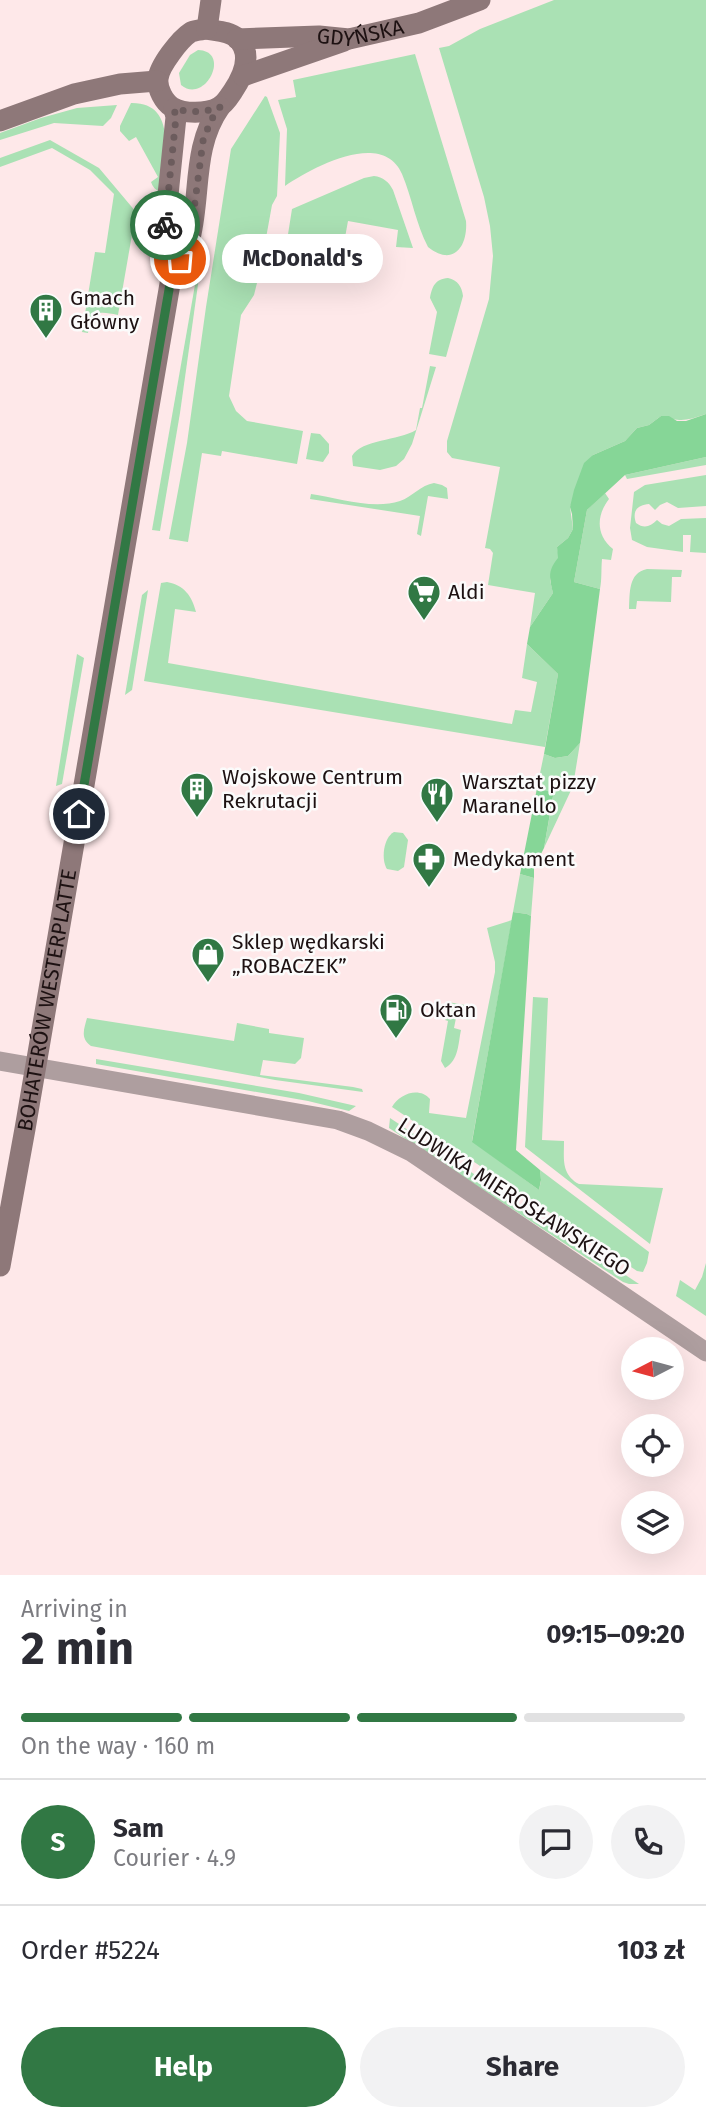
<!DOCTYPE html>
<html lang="en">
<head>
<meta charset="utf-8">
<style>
	body { margin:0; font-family:"Fira Sans",sans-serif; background:#f2f2f3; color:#2b2b33; height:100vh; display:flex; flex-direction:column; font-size:26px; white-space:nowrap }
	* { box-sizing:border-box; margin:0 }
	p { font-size:23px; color:#7c7c81 }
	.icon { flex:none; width:38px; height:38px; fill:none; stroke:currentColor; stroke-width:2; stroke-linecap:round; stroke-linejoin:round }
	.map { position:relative; height:1575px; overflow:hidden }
	.drawer { display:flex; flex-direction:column; background:#fff; flex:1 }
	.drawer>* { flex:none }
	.needle { width:46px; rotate:264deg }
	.controls { position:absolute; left:621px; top:1337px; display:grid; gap:14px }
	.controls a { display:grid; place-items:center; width:63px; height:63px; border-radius:50%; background:#fff; box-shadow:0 7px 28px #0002; font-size:35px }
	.pin { position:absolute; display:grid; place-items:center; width:60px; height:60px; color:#fff; margin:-30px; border:4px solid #fff; border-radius:50%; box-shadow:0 2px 7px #0007 }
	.courier { position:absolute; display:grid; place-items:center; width:70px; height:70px; margin:-35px; border:5px solid #317844; border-radius:50%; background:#fff; color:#222; box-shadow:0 2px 9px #0007 }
	.bubble { position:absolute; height:49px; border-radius:24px; background:#fff; box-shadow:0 7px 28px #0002; font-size:23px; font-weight:700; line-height:49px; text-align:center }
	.headline em { font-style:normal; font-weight:700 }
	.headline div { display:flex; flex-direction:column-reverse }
	.headline { display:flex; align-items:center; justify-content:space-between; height:119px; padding:0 21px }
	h1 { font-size:46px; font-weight:700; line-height:52px }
	.bar { display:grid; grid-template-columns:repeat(4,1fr); gap:10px 7px; align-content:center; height:84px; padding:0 21px }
	.bar i { height:9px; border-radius:5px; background:#e1e1e2 }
	.bar .current { background:#317844 }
	.bar p { grid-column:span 4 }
	.line { display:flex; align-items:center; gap:18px; padding:0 21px; border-top:2px solid #e1e1e2 }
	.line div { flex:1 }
	.round { display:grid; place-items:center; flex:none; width:74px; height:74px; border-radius:37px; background:#f2f2f3 }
	.primary-button { display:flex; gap:14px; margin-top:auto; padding:14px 21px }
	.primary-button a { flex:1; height:80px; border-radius:42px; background:#317844; color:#fff; font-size:28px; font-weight:700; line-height:80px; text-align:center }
	.primary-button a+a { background:#f2f2f3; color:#2b2b33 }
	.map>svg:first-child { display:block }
	.green { fill:#aae1b4 }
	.forest { fill:#86d697 }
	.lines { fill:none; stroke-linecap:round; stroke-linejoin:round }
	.street { stroke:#ae9e9f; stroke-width:19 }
	.secondary { stroke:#8e7879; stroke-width:21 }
	.done { stroke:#6c5c5d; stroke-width:7; stroke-dasharray:0 12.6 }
	.route { stroke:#317844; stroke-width:9 }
	.labels { text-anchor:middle; stroke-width:5; stroke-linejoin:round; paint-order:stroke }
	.street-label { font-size:21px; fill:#1d1112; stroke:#fbfbfb }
	.poi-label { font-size:21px; fill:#1d1112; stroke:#fbfbfb; text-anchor:start }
</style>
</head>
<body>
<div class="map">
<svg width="706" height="1575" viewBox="0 0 706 1575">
	<rect width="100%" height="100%" fill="#fee8e9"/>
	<g class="green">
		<path d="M554,0H706V414C686,421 681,422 661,416L649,425L637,428L625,441L593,455L570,507L573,529L568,538L557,547L559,558L550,580L553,593L530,627L535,593L488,585L493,553L490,549L485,548L500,467L452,458L447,452V441L489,299L493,256L490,226L484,197L439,48L449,46L480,29Z"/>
		<path d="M198,50C232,51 205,105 181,85L179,73L190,55Z"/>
		<path d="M415,54L466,221C468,247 453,267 428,247C416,224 412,198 402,174C382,129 312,168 285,186L287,129L278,100L296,97L293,80Z"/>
		<path d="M265,96L267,97L280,133L277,196L272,205L264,249L227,244L224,265L260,271L254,295L241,315L229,396L236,411L247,421L303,431L297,464L222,451L221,456L202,453L188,542L169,539L187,443L206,307L231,149Z"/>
		<path d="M131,103C179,102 164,160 161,192C155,190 153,187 151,182L158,177L136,137L129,141L120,131V126Z"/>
		<path d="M117,105L111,118L103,126L54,123L0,140V133L41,118L77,108Z"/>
		<path d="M50,140L99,168L136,212L118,315C98,311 92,310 88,333L82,332L95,252L105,253L114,194L90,170L52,148L0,167V158Z"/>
		<path d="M374,176C383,177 389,182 393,190L413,248L396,247L398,230L348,221L344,243L307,238L305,250L286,247L292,209L364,178Z"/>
		<path d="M199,262L201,263L180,413L160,531L152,530Z"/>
		<path d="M448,278C458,280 462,287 463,296L446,357L429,354L437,312L430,298C432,287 435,279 448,278Z"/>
		<path d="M430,366L436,367L412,444L404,459L396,466L380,470L353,466L352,456C362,439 398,441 416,430L420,408H422Z"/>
		<path d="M311,433L320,434L329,444V453L323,462L306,459Z"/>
		<path d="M706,457V465L627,479L625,475Z"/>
		<path d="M706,475V506L678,508L667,502L660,505L655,510L649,504C637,505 632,511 636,523C644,529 650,527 657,520L662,524L669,526L681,519L706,518V553L690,552L691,535H683V552L647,547L632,540L630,528L634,492L645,485Z"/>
		<path d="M434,483L442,485L447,488L448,499L428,496L421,536L417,534L420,516L310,499L311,494C338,498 373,510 400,501C412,497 421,485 434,483Z"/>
		<path d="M605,493L609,499C596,516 596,535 613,549L611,560L602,559C601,570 602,579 600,589L574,582L587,510Z"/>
		<path d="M647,569L682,570L681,577H672L671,602L637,601L636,609H629C630,593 628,573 647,569Z"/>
		<path d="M167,582C184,585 192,596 196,612L175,609L168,663L512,724L515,710L531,712L537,682L522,678L527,644L558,674L545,747L144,681L161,583Z"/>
		<path d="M148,590L132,690L125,695L142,595Z"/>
		<path d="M77,654L84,658L62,784L56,786Z"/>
		<path d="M580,743L573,786L544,848L553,797L550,792L537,788L544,754L555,758L568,756Z"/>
		<path d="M394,832L403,833L408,840L404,867L398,871L387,869C381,860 383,838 394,832Z"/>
		<path d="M520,874L534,878L531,916L527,914L513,912Z"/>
		<path d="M512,920L472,1141L539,1190L541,1181L540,1170L649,1252L647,1263L643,1272L637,1271L392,1107C399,1094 419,1086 430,1099L429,1113L466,1118L495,972V962L487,928Z"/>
		<path d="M533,997L548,998L542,1140L564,1141C564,1159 561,1174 579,1184L663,1188L650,1244L525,1147Z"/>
		<path d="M448,1002L465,1005V1009L458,1008L454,1028L461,1030C458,1044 459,1060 445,1068L441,1061L448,1021L445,1020Z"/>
		<path d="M87,1018L234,1041L237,1023L269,1029V1033L304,1038L301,1058L295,1064L263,1060L260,1075L353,1087L362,1089L363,1092L275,1080L91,1046C80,1038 84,1029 87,1018Z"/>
		<path d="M96,1059L299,1093L356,1106L349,1111L308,1101L96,1064Z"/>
		<path d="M390,1118L639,1284H629L623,1282L389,1128Z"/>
		<path d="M706,1263V1316L676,1296L680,1280L695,1290L702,1277Z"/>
	</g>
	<g class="forest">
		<path d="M706,414V457L625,475L587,510L574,582L600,589L580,743L568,756L555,758L544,754L558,674L527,644L530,627L553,593C549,577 548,570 558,558L557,547L568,538L573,529L572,514L570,507L574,490L584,463L593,455L625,441L637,428L649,425L661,416H669L677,421H686Z"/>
		<path d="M537,788L551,792L553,796L544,848L534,868V878L520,874Z"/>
		<path d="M513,912L527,914L531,916L516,1150L540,1170L541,1180L539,1190L472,1142Z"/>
	</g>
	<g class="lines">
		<path class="street" d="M0,1061L338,1120L368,1131L411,1152L706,1352"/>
		<g class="secondary">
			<path d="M207,29C216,31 229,31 237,38C254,54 243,76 233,91C229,97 225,104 219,107C207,114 183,114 172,107C164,102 157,89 158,79C159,66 180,39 191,32C196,30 201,30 207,29Z"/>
			<path d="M207,29L211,0"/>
			<path id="s1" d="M237,39L319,36L349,39L419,23L480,0"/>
			<path d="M243,76L344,41"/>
			<path d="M0,121L74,94L120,84L157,81"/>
			<path d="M171,278L164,234L176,117L174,109"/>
			<path id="s2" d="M0,1266L25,1129L171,278C177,265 186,252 190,238C201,194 192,147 220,107"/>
		</g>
	</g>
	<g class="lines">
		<path class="done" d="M165,225L176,117L174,109C190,112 204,113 220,107L211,120L203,141L190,240L180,259"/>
		<path class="route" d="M79,814L171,278L164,234L165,225"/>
	</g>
	<defs>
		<symbol id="building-pin" viewBox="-11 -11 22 30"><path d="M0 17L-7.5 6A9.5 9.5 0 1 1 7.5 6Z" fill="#317844" stroke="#fbfbfb"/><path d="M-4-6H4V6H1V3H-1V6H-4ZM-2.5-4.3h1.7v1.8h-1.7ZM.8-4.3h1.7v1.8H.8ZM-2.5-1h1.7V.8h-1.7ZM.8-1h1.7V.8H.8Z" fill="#fff"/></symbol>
		<symbol id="supermarket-pin" viewBox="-11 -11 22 30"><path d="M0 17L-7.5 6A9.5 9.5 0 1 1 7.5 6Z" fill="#317844" stroke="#fbfbfb"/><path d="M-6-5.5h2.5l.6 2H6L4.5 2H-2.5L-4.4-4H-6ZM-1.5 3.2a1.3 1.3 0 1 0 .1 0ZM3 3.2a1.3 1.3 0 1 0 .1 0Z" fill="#fff"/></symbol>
		<symbol id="restaurant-pin" viewBox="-11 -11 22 30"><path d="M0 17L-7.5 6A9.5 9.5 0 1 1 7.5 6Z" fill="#317844" stroke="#fbfbfb"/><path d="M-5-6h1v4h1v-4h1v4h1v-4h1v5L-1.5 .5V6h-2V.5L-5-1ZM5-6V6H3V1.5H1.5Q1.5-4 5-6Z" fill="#fff"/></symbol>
		<symbol id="pharmacy-pin" viewBox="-11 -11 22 30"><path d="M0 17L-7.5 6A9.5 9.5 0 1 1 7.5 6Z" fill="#317844" stroke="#fbfbfb"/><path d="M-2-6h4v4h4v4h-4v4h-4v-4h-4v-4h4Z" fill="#fff"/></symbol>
		<symbol id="shop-pin" viewBox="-11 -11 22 30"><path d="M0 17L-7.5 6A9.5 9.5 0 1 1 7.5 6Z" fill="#317844" stroke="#fbfbfb"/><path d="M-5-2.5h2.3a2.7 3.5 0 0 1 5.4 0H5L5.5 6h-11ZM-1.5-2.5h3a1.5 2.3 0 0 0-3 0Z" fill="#fff"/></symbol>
		<symbol id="fuel-pin" viewBox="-11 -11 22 30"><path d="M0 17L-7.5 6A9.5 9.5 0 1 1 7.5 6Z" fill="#317844" stroke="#fbfbfb"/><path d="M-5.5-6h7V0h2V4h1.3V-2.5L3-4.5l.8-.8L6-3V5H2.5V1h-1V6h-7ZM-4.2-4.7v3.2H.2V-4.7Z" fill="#fff"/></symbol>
	</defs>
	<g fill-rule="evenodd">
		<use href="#building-pin" x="27" y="291" width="38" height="52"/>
		<use href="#supermarket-pin" x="405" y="573" width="38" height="52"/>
		<use href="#building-pin" x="178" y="770" width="38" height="52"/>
		<use href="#restaurant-pin" x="418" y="775" width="38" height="52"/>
		<use href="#pharmacy-pin" x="410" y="840" width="38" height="52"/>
		<use href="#shop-pin" x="189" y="935" width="38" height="52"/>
		<use href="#fuel-pin" x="377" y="991" width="38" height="52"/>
	</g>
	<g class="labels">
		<g class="street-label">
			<text dy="7" stroke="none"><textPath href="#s1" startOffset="124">GDYŃSKA</textPath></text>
			<text dy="7" stroke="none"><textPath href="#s2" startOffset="270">BOHATERÓW WESTERPLATTE</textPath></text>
			<text transform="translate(514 1197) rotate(33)" y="7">LUDWIKA MIEROSŁAWSKIEGO</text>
		</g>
		<g class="poi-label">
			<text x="70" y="305">Gmach<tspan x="70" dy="24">Główny</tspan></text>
			<text x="448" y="599">Aldi</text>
			<text x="222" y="784">Wojskowe Centrum<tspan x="222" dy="24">Rekrutacji</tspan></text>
			<text x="462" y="789">Warsztat pizzy<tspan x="462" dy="24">Maranello</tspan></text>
			<text x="453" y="866">Medykament</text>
			<text x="232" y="949">Sklep wędkarski<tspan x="232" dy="24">„ROBACZEK”</tspan></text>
			<text x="420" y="1017">Oktan</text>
		</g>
	</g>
</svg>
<div class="controls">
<a><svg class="needle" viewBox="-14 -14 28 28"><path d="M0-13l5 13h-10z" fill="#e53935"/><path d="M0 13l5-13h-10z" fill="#7c7c81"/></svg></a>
<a><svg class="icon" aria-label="locate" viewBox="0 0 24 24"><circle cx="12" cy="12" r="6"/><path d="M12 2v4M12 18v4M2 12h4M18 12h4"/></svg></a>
<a><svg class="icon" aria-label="layers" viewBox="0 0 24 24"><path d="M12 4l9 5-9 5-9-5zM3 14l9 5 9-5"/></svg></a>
</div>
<div class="pin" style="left:180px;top:259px;background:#ea580c"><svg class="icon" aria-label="bag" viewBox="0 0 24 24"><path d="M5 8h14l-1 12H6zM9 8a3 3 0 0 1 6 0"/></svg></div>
<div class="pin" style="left:79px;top:814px;background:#1f2937"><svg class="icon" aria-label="home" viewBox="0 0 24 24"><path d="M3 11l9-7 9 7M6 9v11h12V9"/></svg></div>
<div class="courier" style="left:165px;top:225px"><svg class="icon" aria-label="bike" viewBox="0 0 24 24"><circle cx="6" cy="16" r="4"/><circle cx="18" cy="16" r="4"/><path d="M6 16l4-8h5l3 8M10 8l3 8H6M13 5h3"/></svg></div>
<div class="bubble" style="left:222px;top:234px;width:161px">McDonald's</div>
</div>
<section class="drawer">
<div class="headline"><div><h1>2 min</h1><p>Arriving in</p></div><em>09:15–09:20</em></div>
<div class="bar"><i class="current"></i><i class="current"></i><i class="current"></i><i></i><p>On the way · 160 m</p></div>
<div class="line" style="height:126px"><b class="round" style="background:#317844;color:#fff">S</b><div><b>Sam</b><p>Courier · 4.9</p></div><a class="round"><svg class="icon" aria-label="chat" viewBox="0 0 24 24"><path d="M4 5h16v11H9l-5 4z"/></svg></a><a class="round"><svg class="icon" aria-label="phone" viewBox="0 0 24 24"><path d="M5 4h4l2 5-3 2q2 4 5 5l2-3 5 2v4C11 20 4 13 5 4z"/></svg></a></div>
<div class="line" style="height:91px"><div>Order #5224</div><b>103 zł</b></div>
<div class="primary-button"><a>Help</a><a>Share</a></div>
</section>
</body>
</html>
